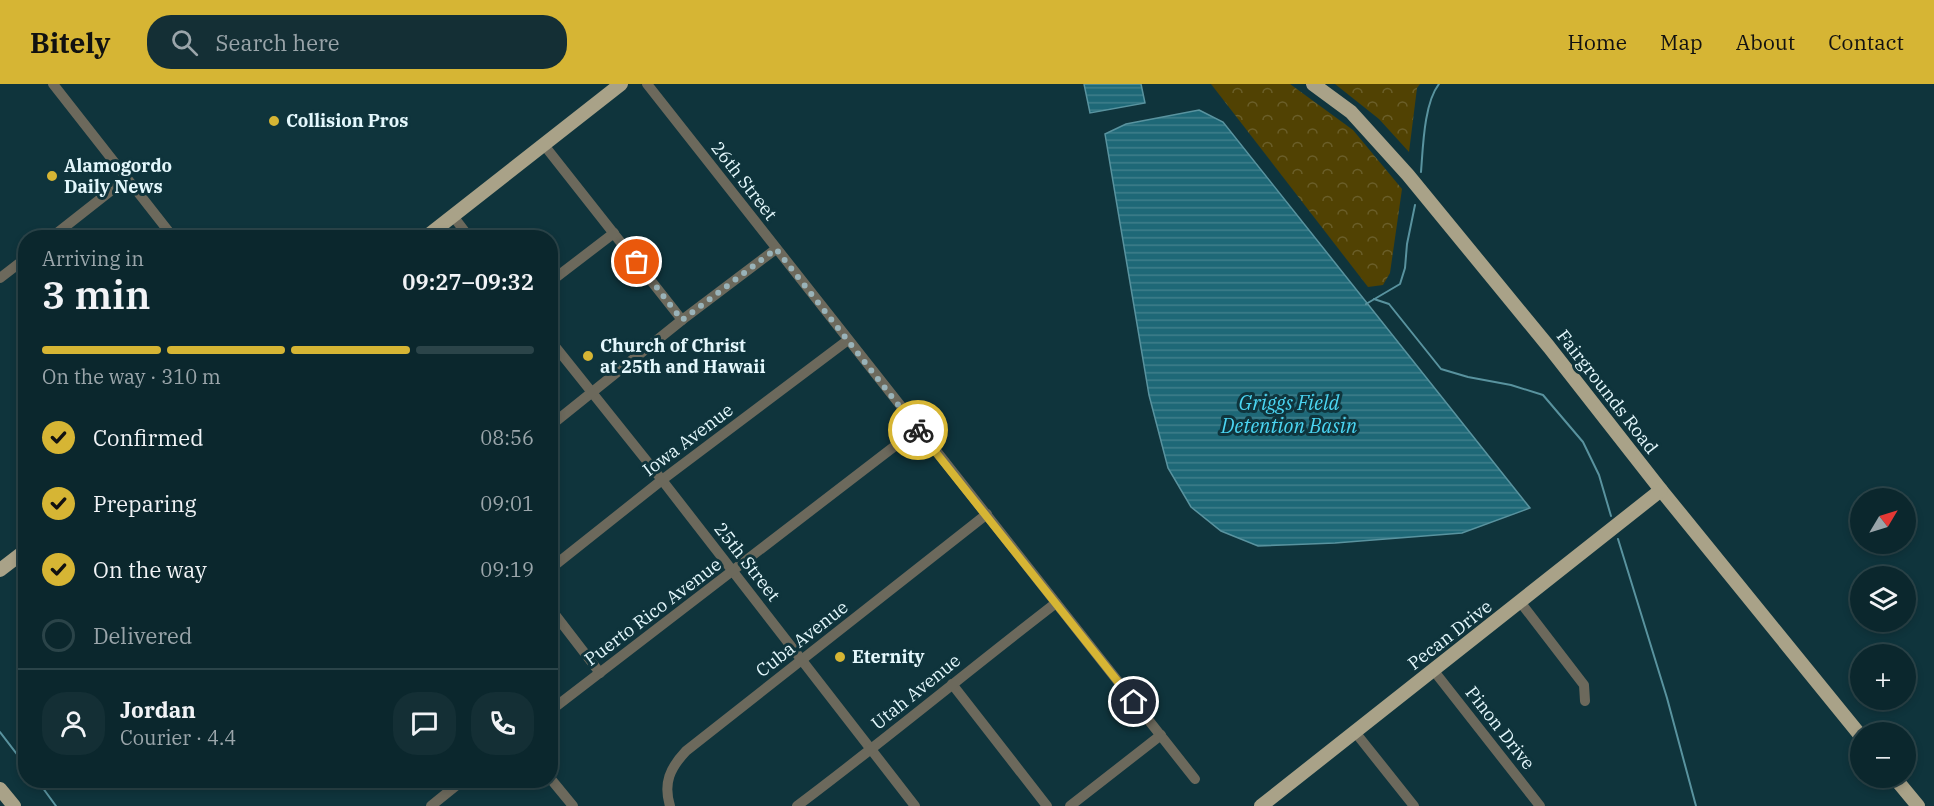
<!DOCTYPE html>
<html lang="en">
<head>
<meta charset="utf-8">
<style>
	body { margin:0; font-family:"IBM Plex Serif",serif; background:#142f35; color:#f1f3f6; height:100vh; display:flex; flex-direction:column; font-size:22px; white-space:nowrap }
	* { box-sizing:border-box; margin:0 }
	p { font-size:20px; color:#9aa5aa }
	.icon { flex:none; width:33px; height:33px; fill:none; stroke:currentColor; stroke-width:2; stroke-linecap:round; stroke-linejoin:round }
	.map { position:relative; flex:1; overflow:hidden }
	.panel { position:absolute; left:18px; top:146px; width:540px; height:558px; display:flex; flex-direction:column; background:#0b272d; border-radius:24px; box-shadow:0 3px 9px #0003,0 0 0 2px #2b4449 }
	.panel>* { flex:none }
	.needle { width:39px; rotate:52deg }
	.controls { position:absolute; left:1850px; top:404px; display:grid; gap:12px }
	.controls a { display:grid; place-items:center; width:66px; height:66px; border-radius:50%; background:#0b272d; box-shadow:0 3px 9px #0003,0 0 0 2px #2b4449; font-size:30px }
	.pin { position:absolute; display:grid; place-items:center; width:51px; height:51px; color:#fff; margin:-26px; border:3px solid #fff; border-radius:50%; box-shadow:0 2px 6px #0007 }
	.courier { position:absolute; display:grid; place-items:center; width:60px; height:60px; margin:-30px; border:4px solid #d6b534; border-radius:50%; background:#fff; color:#222; box-shadow:0 2px 8px #0007 }
	.summary em { font-style:normal; font-weight:600 }
	.summary div { display:flex; flex-direction:column-reverse }
	.summary { display:flex; align-items:center; justify-content:space-between; height:102px; padding:0 24px }
	h1 { font-size:39px; font-weight:600; line-height:45px }
	.bar { display:grid; grid-template-columns:repeat(4,1fr); gap:9px 6px; align-content:center; height:72px; padding:0 24px }
	.bar i { height:8px; border-radius:4px; background:#2b4449 }
	.bar .current { background:#d6b534 }
	.bar p { grid-column:span 4 }
	.line { display:flex; align-items:center; gap:15px; padding:0 24px; border-top:2px solid #2b4449 }
	.line div { flex:1 }
	.round { display:grid; place-items:center; flex:none; width:63px; height:63px; border-radius:24px; background:#142f35 }
	ol { padding:0 24px; list-style:none }
	li { display:flex; align-items:center; gap:18px; height:66px }
	li p { margin-inline-start:auto }
	li .icon { padding:6px; border-radius:50%; background:#d6b534; color:#111; stroke-width:4 }
	li:last-child { color:#9aa5aa }
	li i { width:33px; height:33px; border:3px solid #2b4449; border-radius:50% }
	header { display:flex; align-items:center; gap:36px; box-sizing:border-box; height:84px; padding:0 30px; background:#d6b534; color:#111 }
	header strong { font-size:28px }
	nav { display:flex; gap:33px; margin-inline-start:auto; font-size:21px }
	.search { width:420px; height:54px; background:#142f35; display:flex; align-items:center; gap:15px; box-sizing:border-box; padding:0 21px; border-radius:24px; color:#9aa5aa; font-size:22px }
	.map>svg:first-child { display:block }
	.park { fill:url(#park-crowns) }
	.water { fill:url(#water-rules); stroke:#59939f; stroke-width:1.5 }
	.lines { fill:none; stroke-linecap:round; stroke-linejoin:round }
	.stream { stroke:#59939f; stroke-width:2 }
	.minor { stroke:#6c695c; stroke-width:10 }
	.major { stroke:#a9a288; stroke-width:14 }
	.done { stroke:#99b3b9; stroke-width:6; stroke-dasharray:0 10.8 }
	.route { stroke:#d6b534; stroke-width:8 }
	.poi-dot { fill:#d6b534; stroke:#0f343c; stroke-width:2 }
	.labels { text-anchor:middle; stroke-width:6; stroke-linejoin:round; paint-order:stroke }
	.poi-label { font-size:18px; font-weight:bold; fill:#e3f7fc; stroke:#0f343c; text-anchor:start }
	.street-label { font-size:18px; fill:#e3f7fc; stroke:#0f343c }
	.water-label { font-size:20px; font-style:italic; fill:#4bd5f2; stroke:#0f343c }
</style>
</head>
<body>
<header>
<strong>Bitely</strong>
<div class="search"><svg class="icon" aria-label="search" viewBox="0 0 24 24"><circle cx="10" cy="10" r="6"/><path d="M15 15l6 6"/></svg>Search here</div>
<nav><a>Home</a><a>Map</a><a>About</a><a>Contact</a></nav>
</header>
<div class="map">
<svg width="1934" height="722" viewBox="0 0 1934 722">
	<defs>
		<pattern id="park-crowns" width="20" height="18" patternUnits="userSpaceOnUse" patternTransform="scale(1.5)"><rect width="20" height="18" fill="#514203"/><path d="M2 6a3 3 0 1 1 6 0M12 15a3 3 0 1 1 6 0" fill="none" stroke="#6a5e29"/></pattern>
		<pattern id="water-rules" width="6" height="5" patternUnits="userSpaceOnUse" patternTransform="scale(1.5)"><rect width="6" height="5" fill="#1e6877"/><path d="M0 2.5h6" fill="none" stroke="#3f7e8b"/></pattern>
	</defs>
	<rect width="100%" height="100%" fill="#0f343c"/>
	<g class="park">
		<path d="M1211,0H1290L1353,46L1402,105L1390,189L1383,201L1368,203Z"/>
		<path d="M1335,0H1420L1417,4L1409,68L1379,35Z"/>
	</g>
	<g class="water">
		<path d="M1084,0H1141L1145,19L1090,29Z"/>
		<path d="M1199,26L1223,38L1530,424L1462,449L1335,459L1258,462L1221,447L1191,423L1168,384L1149,311L1105,50L1126,40Z"/>
	</g>
	<g class="lines">
		<g class="stream">
			<path d="M1421,88C1423,63 1424,19 1439,0"/>
			<path d="M1374,215L1389,220L1441,285L1468,293L1511,301L1543,311L1583,358L1599,391L1611,432"/>
			<path d="M1366,220L1400,200L1405,184L1407,160L1415,121"/>
			<path d="M1618,455L1667,614L1696,722"/>
			<path d="M0,648L26,682"/>
			<path d="M37,696L56,722"/>
		</g>
		<g class="minor">
			<path d="M53,0L173,153"/>
			<path d="M647,0L1195,695"/>
			<path d="M544,61L682,236"/>
			<path d="M453,132L469,153"/>
			<path d="M52,153L127,94"/>
			<path d="M0,194L26,174"/>
			<path d="M550,198L614,149"/>
			<path d="M550,256L662,396L915,722"/>
			<path d="M550,342L682,236L776,165"/>
			<path d="M550,485L662,396L848,256"/>
			<path d="M1521,519L1584,601L1585,617"/>
			<path d="M550,524L600,589"/>
			<path d="M1434,587L1540,722"/>
			<path d="M952,600L1047,722"/>
			<path d="M550,627L917,345"/>
			<path d="M1355,648L1414,722"/>
			<path d="M550,694L573,722"/>
			<path d="M431,722L463,696"/>
			<path d="M670,722C663,699 670,684 686,667L987,430"/>
			<path d="M797,722C885,656 969,586 1056,519"/>
			<path d="M1070,722L1161,651"/>
		</g>
		<g class="major">
			<path d="M1313,0L1351,28L1408,91L1549,263L1661,406L1860,651"/>
			<path d="M426,153L621,0"/>
			<path d="M0,486L26,466"/>
			<path d="M1894,693L1918,722"/>
			<path d="M0,705L14,722"/>
			<path d="M1261,722L1661,406"/>
		</g>
	</g>
	<g class="lines">
		<path class="done" d="M637,178L682,236L776,165L918,346"/>
		<path class="route" d="M918,346L1134,618"/>
	</g>
	<g class="poi-dot">
		<circle cx="274" cy="37" r="6"/>
		<circle cx="52" cy="92" r="6"/>
		<circle cx="588" cy="272" r="6"/>
		<circle cx="840" cy="573" r="6"/>
	</g>
	<g class="labels">
		<g class="poi-label">
			<text x="286" y="43">Collision Pros</text>
			<text x="64" y="88">Alamogordo<tspan x="64" dy="21">Daily News</tspan></text>
			<text x="600" y="268">Church of Christ<tspan x="600" dy="21">at 25th and Hawaii</tspan></text>
			<text x="852" y="579">Eternity</text>
		</g>
		<g class="street-label">
			<text transform="translate(744 97) rotate(52)" y="6">26th Street</text>
			<text transform="translate(1607 308) rotate(52)" y="6">Fairgrounds Road</text>
			<text transform="translate(688 356) rotate(-37)" y="6">Iowa Avenue</text>
			<text transform="translate(747 478) rotate(52)" y="6">25th Street</text>
			<text transform="translate(653 528) rotate(-37)" y="6">Puerto Rico Avenue</text>
			<text transform="translate(1450 551) rotate(-38)" y="6">Pecan Drive</text>
			<text transform="translate(802 555) rotate(-38)" y="6">Cuba Avenue</text>
			<text transform="translate(916 608) rotate(-39)" y="6">Utah Avenue</text>
			<text transform="translate(1500 644) rotate(52)" y="6">Pinon Drive</text>
		</g>
		<g class="water-label">
			<text x="1289" y="326">Griggs Field<tspan x="1289" dy="23">Detention Basin</tspan></text>
		</g>
	</g>
</svg>
<div class="controls">
<a><svg class="needle" viewBox="-14 -14 28 28"><path d="M0-13l5 13h-10z" fill="#e53935"/><path d="M0 13l5-13h-10z" fill="#9aa5aa"/></svg></a>
<a><svg class="icon" aria-label="layers" viewBox="0 0 24 24"><path d="M12 4l9 5-9 5-9-5zM3 14l9 5 9-5"/></svg></a>
<a>+</a>
<a>−</a>
</div>
<div class="pin" style="left:637px;top:178px;background:#ea580c"><svg class="icon" aria-label="bag" viewBox="0 0 24 24"><path d="M5 8h14l-1 12H6zM9 8a3 3 0 0 1 6 0"/></svg></div>
<div class="pin" style="left:1134px;top:618px;background:#1f2937"><svg class="icon" aria-label="home" viewBox="0 0 24 24"><path d="M3 11l9-7 9 7M6 9v11h12V9"/></svg></div>
<div class="courier" style="left:918px;top:346px"><svg class="icon" aria-label="bike" viewBox="0 0 24 24"><circle cx="6" cy="16" r="4"/><circle cx="18" cy="16" r="4"/><path d="M6 16l4-8h5l3 8M10 8l3 8H6M13 5h3"/></svg></div>
<section class="panel">
<div class="summary"><div><h1>3 min</h1><p>Arriving in</p></div><em>09:27–09:32</em></div>
<div class="bar"><i class="current"></i><i class="current"></i><i class="current"></i><i></i><p>On the way · 310 m</p></div>
<ol>
<li><svg class="icon" aria-label="check" viewBox="0 0 24 24"><path d="M5 12l5 5 9-10"/></svg>Confirmed<p>08:56</p></li>
<li><svg class="icon" aria-label="check" viewBox="0 0 24 24"><path d="M5 12l5 5 9-10"/></svg>Preparing<p>09:01</p></li>
<li><svg class="icon" aria-label="check" viewBox="0 0 24 24"><path d="M5 12l5 5 9-10"/></svg>On the way<p>09:19</p></li>
<li><i></i>Delivered</li>
</ol>
<div class="line" style="height:108px"><a class="round"><svg class="icon" aria-label="person" viewBox="0 0 24 24"><circle cx="12" cy="8" r="4"/><path d="M4 21q1-7 8-7t8 7"/></svg></a><div><b>Jordan</b><p>Courier · 4.4</p></div><a class="round"><svg class="icon" aria-label="chat" viewBox="0 0 24 24"><path d="M4 5h16v11H9l-5 4z"/></svg></a><a class="round"><svg class="icon" aria-label="phone" viewBox="0 0 24 24"><path d="M5 4h4l2 5-3 2q2 4 5 5l2-3 5 2v4C11 20 4 13 5 4z"/></svg></a></div>
</section>
</div>
</body>
</html>
